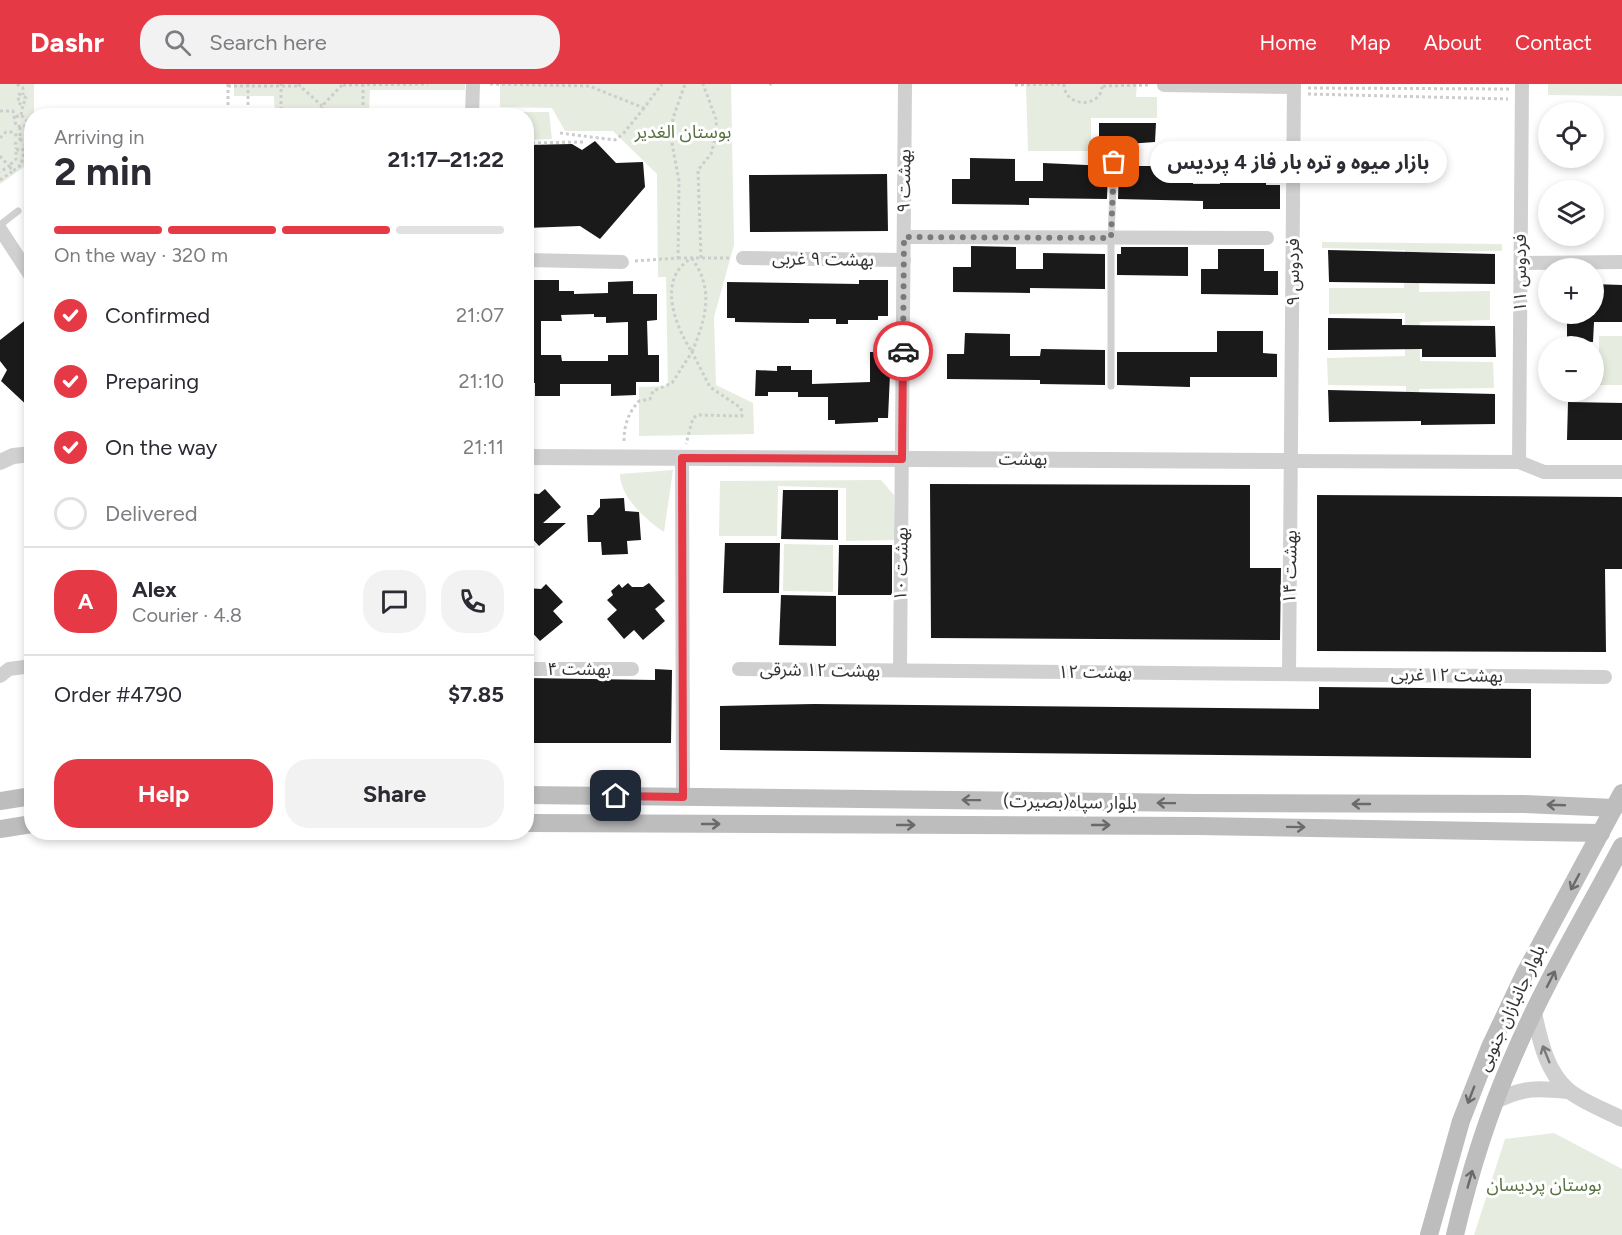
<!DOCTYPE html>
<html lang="en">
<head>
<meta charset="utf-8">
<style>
	body { margin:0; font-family:Figtree,"Noto Sans Arabic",sans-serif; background:#f2f2f3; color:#2b2b33; height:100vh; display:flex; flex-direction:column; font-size:22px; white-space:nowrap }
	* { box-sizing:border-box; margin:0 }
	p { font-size:20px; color:#7c7c81 }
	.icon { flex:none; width:33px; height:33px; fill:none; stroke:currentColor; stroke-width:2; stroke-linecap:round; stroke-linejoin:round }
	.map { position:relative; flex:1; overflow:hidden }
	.panel { position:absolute; left:24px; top:24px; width:510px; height:732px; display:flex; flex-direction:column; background:#fff; border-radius:24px; box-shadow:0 3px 9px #0003 }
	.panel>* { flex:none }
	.controls { position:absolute; left:1538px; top:18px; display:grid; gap:12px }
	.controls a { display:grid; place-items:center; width:66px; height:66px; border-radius:50%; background:#fff; box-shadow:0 3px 9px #0003; font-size:30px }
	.pin { position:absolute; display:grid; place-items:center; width:51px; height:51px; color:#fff; margin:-26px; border-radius:12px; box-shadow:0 3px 9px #0006 }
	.courier { position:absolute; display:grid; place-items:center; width:60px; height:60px; margin:-30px; border:4px solid #e63946; border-radius:50%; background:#fff; color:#222; box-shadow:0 2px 8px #0007 }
	.bubble { position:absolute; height:42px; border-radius:21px; background:#fff; box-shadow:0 3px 9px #0003; font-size:20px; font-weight:700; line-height:42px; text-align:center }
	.headline em { font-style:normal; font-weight:700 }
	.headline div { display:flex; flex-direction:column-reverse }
	.headline { display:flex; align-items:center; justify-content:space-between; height:102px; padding:0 30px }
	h1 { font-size:39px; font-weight:700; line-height:45px }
	.bar { display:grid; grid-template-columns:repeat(4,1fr); gap:9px 6px; align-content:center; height:72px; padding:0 30px }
	.bar i { height:8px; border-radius:4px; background:#e1e1e2 }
	.bar .current { background:#e63946 }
	.bar p { grid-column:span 4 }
	.line { display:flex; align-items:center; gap:15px; padding:0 30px; border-top:2px solid #e1e1e2 }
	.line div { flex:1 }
	.round { display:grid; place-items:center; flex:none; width:63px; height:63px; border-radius:24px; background:#f2f2f3 }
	ol { padding:0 30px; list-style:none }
	li { display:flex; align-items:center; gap:18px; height:66px }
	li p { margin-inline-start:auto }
	li .icon { padding:6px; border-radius:50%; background:#e63946; color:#fff; stroke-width:4 }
	li:last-child { color:#7c7c81 }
	li i { width:33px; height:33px; border:3px solid #e1e1e2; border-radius:50% }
	.cta { display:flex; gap:12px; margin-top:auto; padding:12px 30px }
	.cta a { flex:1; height:69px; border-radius:24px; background:#e63946; color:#fff; font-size:24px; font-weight:700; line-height:69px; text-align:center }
	.cta a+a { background:#f2f2f3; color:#2b2b33 }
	header { display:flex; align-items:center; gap:36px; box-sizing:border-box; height:84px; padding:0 30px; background:#e63946; color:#fff }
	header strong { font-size:28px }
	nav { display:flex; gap:33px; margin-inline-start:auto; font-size:21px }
	.search { width:420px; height:54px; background:#f2f2f3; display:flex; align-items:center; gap:15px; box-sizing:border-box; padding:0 21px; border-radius:24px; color:#7c7c81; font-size:22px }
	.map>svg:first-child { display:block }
	.green { fill:#e6ecdf }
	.building { fill:#1a1a1a; fill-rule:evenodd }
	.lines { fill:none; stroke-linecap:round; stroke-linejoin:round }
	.path { stroke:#cdcdcd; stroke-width:3; stroke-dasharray:3 3; stroke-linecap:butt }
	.service { stroke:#d0d0d0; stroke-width:7 }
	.minor { stroke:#d0d0d0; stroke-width:14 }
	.tertiary { stroke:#d0d0d0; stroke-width:16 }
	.secondary { stroke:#bdbdbd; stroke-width:18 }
	.oneway { stroke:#6a6a6a }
	.oneway2 { stroke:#7a7a7a }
	.done { stroke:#7a7a7a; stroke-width:6; stroke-dasharray:0 10.8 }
	.route { stroke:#e63946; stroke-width:8 }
	.labels { text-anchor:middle; stroke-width:6; stroke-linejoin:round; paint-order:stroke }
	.park-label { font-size:18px; fill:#56703f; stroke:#fff }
	.street-label { font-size:18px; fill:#333; stroke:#fff }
</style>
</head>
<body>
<header>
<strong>Dashr</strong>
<div class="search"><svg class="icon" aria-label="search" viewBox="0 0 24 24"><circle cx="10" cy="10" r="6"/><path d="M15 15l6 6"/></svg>Search here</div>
<nav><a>Home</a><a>Map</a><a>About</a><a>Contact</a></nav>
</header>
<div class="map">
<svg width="1622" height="1151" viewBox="0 0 1622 1151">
	<rect width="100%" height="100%" fill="#fff"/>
	<g class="green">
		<path d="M0,0H34V31L32,32L31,78L0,100Z"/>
		<path d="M234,0H465V6H370L369,31L275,32L274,12H234Z"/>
		<path d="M500,0H731L734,161L714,233L716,301L753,319L754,350L639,352V303L668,302L666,193H658L657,90L613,47H565L552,24L500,23Z"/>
		<path d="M1026,0H1137L1136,13H1157V34H1091V67H1028Z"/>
		<path d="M1548,0H1622V12L1548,11Z"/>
		<path d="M497,28H549L552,55L527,56L526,32L497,31Z"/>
		<path d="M1322,158L1502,160V167L1419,168V208L1490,207V236L1420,238V277L1493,278L1494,304L1419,305L1418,334H1407L1406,302L1328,301L1327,274L1405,272V229L1329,230V204H1404L1405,166L1322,164Z"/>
		<rect x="1599" y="252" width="23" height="49"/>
		<path d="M673,386L664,448C646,436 620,413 620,390Z"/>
		<path d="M881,396L894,411L895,456L846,457V404L778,402L777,452H719L720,397Z"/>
		<path d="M784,460L833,461V508L783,507Z"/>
		<path d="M1554,1049L1622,1085V1151H1474L1505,1055Z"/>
	</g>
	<g class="building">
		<path d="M1099,39H1156L1155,58L1099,62Z"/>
		<path d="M595,57L616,79L643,78L645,103L600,155L580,142L526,144V61L572,60L582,66Z"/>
		<path d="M970,74L1015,75V97H1043V79L1108,82L1107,115L1029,114V121L952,120V95H970Z"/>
		<path d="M1220,79H1266V101H1280V125H1203V117L1118,115L1119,82H1193V100H1220Z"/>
		<path d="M887,90L888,147L750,148L749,91Z"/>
		<path d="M971,162L1016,163V185H1043V169L1105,170V205L1030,204V209L953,208V183H971Z"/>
		<path d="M1121,163H1188V192L1117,191V170H1121Z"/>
		<path d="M1218,165H1264V187H1278V211L1201,210V185H1218Z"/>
		<path d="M1328,166L1495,170V200L1329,198Z"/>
		<path d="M534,196H559V207H574V210L608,209V198L633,197V210H657V236L647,237L648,271H659V298H636V311L611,312V300H560V312H535V299H526V209H534ZM594,230V233H606V239L628,238V271H608V277H562L561,271H541V237H562L561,231Z"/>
		<path d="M859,196H888V232H878V236H848V240H836V235H809V239H797L735,238V234H727V198L859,200Z"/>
		<path d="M1593,200L1622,201V238H1594L1593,258L1567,257V230H1593Z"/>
		<path d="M32,231V326L1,297L7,286L0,277V256Z"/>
		<path d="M1328,234L1402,235V241L1495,242L1496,273H1422V265L1328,266Z"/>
		<path d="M1217,247H1263V269L1277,270V293H1190V303L1117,301V268H1217Z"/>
		<path d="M965,249L1010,250V272H1040L1041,265L1105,266V301L1040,300V296L947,295V270H964Z"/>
		<path d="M870,268H891L888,334H878V338L835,340V336H828V313H798V308H768V312H755L756,286L777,287V282H791V286H812V300L870,298Z"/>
		<path d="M1328,306L1495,310V340L1421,341V337L1329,338Z"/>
		<path d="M1568,318L1622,319V356H1567Z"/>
		<path d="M930,400L1250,401V484H1281L1280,556L931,554Z"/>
		<path d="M545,405L561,423L543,439H566L539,462L529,451L526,454V409L539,410Z"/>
		<path d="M783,406H838V456L781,455Z"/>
		<path d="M1317,411L1622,413V485H1605L1606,568L1317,567Z"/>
		<path d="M624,414L625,427L639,428L641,456L627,457L628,470L602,471L601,458H588L587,431H593L600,423V415Z"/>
		<path d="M725,459H780L779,509H723Z"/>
		<path d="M839,461H892V511H838Z"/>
		<path d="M628,499L632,503H643L649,499L665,517L655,525L665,537L643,556L634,546L624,555L607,535L617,526L607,516L613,511L611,507L619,500L622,504Z"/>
		<path d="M546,500L563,518L553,527L563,538L540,557L526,542V504L541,505Z"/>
		<path d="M781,511L836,512V562L779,561Z"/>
		<path d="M655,585L672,586L671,659H526V594L655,596Z"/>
		<path d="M1319,603L1531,605V674L720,666V622L814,620L1319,625Z"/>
	</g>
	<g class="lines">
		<g class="path">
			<path d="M17,0L23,4V11"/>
			<path d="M228,0V32"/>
			<path d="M248,0V32"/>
			<path d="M298,0L322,22"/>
			<path d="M363,0V32"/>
			<path d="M490,0L589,2L644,24L662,0"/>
			<path d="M769,0H775"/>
			<path d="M1064,0C1064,25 1104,24 1102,0"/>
			<path d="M343,1L428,0"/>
			<path d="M1015,1L1063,0"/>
			<path d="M228,2H301"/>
			<path d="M1103,2L1150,1"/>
			<path d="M1308,4L1509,5"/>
			<path d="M1308,10L1508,15"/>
			<path d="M0,27H13L16,42L24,43L27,37L21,31L15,33"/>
			<path d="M21,31L23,21L18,19L19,10L26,14L23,21"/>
			<path d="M281,32V0"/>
			<path d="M322,32V22L342,1"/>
			<path d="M20,43V55L25,60V64"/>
			<path d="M560,49L615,56L623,50L644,24"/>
			<path d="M0,54L6,48H13L20,55L15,60L16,65"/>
			<path d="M526,59L583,58"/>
			<path d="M25,64L21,81L13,87L9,82L16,75V65L21,67Z"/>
			<path d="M0,72L9,82L0,88"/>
			<path d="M0,96L13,87"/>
			<path d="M678,174H729"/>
			<path d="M692,174C694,178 697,182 699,186C713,214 703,241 692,268C675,242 656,194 692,174Z"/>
			<path d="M701,174L698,86L711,70L717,48L716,35L703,0"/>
			<path d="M635,177L678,174L679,97L671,54L673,34L685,0"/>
			<path d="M624,357C624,342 628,329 639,317L650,315L653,307L672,299L692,268L710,303L741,324L742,332L698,331L693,334L686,360"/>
		</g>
		<g class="service">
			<path d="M0,141L18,127"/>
			<path d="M1111,302V154L1114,78"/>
		</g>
		<g class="minor">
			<path d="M1164,1L1294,3"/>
			<path d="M472,32L473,0"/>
			<path d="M0,145L32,194"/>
			<path d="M904,153L1267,154"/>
			<path d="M743,174L904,176"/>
			<path d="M526,176L622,178"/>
			<path d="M1521,179L1622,178"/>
			<path d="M682,373L683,713"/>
			<path d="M1291,377L1519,378L1544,388H1622"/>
			<path d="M1519,378L1522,0"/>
			<path d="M526,585H632"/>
			<path d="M739,585L1605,593"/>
			<path d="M900,586L905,0"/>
			<path d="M1289,590L1294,0"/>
			<path d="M0,592L9,585L32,582"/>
		</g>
		<g class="tertiary">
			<path d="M526,373L1291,377"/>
			<path d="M0,378L13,372L32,370"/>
			<path d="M1534,929C1540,956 1546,987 1568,1006C1582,1018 1605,1026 1622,1035"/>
			<path d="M1496,1017C1523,1003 1539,1004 1568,1007"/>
		</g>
		<g class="secondary">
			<path d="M526,711L1196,719L1524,720L1614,724"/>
			<path d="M0,717L32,712"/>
			<path d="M526,739L1196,742L1601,749"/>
			<path d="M0,745L32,740"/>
			<path d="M1429,1151L1461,1037L1490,963L1524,891L1622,709"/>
			<path d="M1455,1151C1469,1091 1488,1030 1513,973C1544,900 1585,832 1622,762"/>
		</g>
	</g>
	<defs><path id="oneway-shaft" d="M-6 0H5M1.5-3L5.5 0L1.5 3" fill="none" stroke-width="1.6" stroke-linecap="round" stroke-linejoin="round" transform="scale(1.5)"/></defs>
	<g class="oneway">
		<use href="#oneway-shaft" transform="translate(971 716) rotate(-179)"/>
		<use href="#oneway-shaft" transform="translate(1166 719) rotate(-179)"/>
		<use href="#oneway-shaft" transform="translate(1361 720) rotate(-180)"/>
		<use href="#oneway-shaft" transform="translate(1556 721) rotate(-178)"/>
		<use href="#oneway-shaft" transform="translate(711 740)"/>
		<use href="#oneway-shaft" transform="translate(906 741)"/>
		<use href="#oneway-shaft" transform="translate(1101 741)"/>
		<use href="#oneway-shaft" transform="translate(1296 743) rotate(1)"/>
		<use href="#oneway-shaft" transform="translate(1575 798) rotate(118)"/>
		<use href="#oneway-shaft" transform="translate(1551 895) rotate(-63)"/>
		<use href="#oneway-shaft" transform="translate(1471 1011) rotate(111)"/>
		<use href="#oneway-shaft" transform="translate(1470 1095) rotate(-74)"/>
	</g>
	<use class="oneway2" href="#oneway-shaft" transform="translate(1546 970) rotate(-112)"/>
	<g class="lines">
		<path class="done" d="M903,267L904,153L1111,154L1114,78"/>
		<path class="route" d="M616,712L683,713L682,374L902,375L903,267"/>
	</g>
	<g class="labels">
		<g class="park-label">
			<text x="683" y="54">بوستان الغدیر</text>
			<text x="1544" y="1107">بوستان پردیسان</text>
		</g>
		<g class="street-label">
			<text transform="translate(904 97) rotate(-89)" y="6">بهشت ۹</text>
			<text transform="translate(823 175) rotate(1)" y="6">بهشت ۹ غربی</text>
			<text transform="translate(1293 188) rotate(-90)" y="6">فردوس ۹</text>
			<text transform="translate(1520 189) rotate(-90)" y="6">فردوس ۱۱</text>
			<text x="1023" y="381">بهشت</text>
			<text transform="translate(901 480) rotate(-89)" y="6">بهشت ۱۰</text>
			<text transform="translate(1290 483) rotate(-89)" y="6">بهشت ۱۴</text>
			<text x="579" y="591">بهشت ۴</text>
			<text transform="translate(820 586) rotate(1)" y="6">بهشت ۱۲ شرقی</text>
			<text x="1095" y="594">بهشت ۱۲</text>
			<text transform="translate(1447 591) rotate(1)" y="6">بهشت ۱۲ غربی</text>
			<text transform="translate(1070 718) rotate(1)" y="6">بلوار سپاه(بصیرت)</text>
			<text transform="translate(1511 924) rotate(-65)" y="6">بلوار جانبازان جنوبی</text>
		</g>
	</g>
</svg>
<div class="controls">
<a><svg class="icon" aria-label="locate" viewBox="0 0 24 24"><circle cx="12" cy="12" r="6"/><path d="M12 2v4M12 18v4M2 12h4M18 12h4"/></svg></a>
<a><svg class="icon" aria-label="layers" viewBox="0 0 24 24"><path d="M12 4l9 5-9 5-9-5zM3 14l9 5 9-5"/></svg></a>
<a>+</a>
<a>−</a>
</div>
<div class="pin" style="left:1114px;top:78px;background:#ea580c"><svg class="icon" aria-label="bag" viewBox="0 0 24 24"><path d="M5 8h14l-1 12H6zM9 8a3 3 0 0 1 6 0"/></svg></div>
<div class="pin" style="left:616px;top:712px;background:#1f2937"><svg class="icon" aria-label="home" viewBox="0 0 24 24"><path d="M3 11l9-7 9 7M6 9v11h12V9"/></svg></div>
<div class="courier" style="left:903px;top:267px"><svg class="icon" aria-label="car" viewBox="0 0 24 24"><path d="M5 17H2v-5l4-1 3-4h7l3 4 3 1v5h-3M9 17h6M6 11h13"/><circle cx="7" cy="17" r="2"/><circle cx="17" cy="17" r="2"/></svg></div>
<div class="bubble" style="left:1150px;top:57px;width:297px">بازار میوه و تره بار فاز 4 پردیس</div>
<section class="panel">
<div class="headline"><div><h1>2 min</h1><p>Arriving in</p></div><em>21:17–21:22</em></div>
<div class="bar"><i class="current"></i><i class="current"></i><i class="current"></i><i></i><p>On the way · 320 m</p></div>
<ol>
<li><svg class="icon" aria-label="check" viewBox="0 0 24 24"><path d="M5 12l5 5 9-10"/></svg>Confirmed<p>21:07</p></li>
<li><svg class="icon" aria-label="check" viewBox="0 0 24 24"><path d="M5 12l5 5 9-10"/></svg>Preparing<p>21:10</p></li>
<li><svg class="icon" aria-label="check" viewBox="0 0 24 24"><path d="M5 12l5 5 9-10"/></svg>On the way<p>21:11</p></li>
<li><i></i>Delivered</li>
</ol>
<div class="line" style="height:108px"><b class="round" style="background:#e63946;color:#fff">A</b><div><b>Alex</b><p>Courier · 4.8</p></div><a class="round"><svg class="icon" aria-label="chat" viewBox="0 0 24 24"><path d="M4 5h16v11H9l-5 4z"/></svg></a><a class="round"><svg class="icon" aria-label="phone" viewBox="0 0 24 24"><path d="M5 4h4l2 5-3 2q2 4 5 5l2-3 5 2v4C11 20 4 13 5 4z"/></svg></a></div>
<div class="line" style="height:78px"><div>Order #4790</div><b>$7.85</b></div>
<div class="cta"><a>Help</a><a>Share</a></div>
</section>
</div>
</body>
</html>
